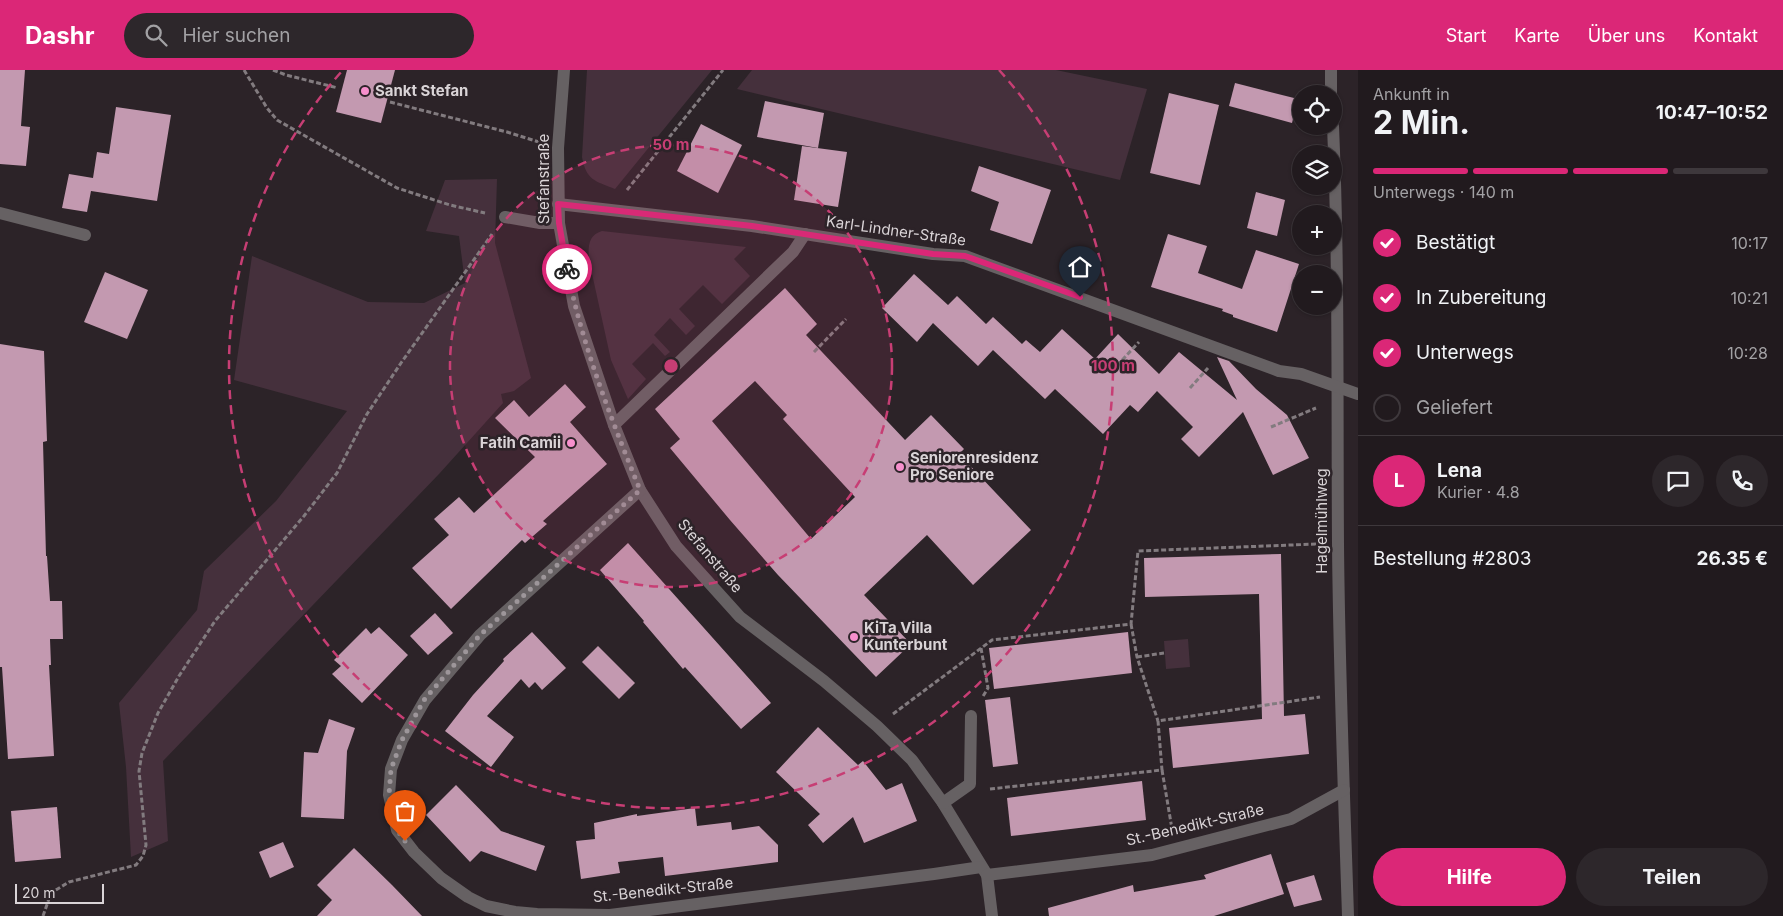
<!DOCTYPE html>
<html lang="de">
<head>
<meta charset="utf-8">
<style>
	body { margin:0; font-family:Inter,sans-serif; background:#2d272b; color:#f1f3f6; height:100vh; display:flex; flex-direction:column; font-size:19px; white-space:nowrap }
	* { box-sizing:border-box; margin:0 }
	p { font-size:16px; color:#a2a1a4 }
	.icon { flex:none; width:28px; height:28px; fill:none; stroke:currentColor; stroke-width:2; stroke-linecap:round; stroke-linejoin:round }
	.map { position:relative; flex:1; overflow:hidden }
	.drawer { display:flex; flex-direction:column; background:#211a1e; width:425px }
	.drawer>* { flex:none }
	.fabs { position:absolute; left:1292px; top:15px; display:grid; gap:10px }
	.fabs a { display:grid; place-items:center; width:50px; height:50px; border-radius:50%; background:#211a1e; box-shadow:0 1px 4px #0004,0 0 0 1px #3e383c; font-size:25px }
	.scale { position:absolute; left:15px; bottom:12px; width:89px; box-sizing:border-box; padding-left:5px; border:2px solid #dad4d7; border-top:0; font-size:14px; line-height:18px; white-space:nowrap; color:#dad4d7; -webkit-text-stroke:4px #2c2328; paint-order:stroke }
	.pin { position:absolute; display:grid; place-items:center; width:42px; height:42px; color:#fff; margin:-51px -21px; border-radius:50% 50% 50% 0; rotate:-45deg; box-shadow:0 0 5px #0007 }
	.pin .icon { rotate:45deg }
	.courier { position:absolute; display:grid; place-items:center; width:50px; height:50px; margin:-25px; border:4px solid #db2777; border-radius:50%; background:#fff; color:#222; box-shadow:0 1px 6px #0007 }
	.head em { font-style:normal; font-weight:700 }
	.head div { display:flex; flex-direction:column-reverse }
	.head { display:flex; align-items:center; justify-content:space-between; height:85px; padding:0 15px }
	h1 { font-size:32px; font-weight:700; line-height:38px }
	.bar { display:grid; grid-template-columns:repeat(4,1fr); gap:8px 5px; align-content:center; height:60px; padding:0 15px }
	.bar i { height:6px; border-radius:4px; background:#3e383c }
	.bar .active { background:#db2777 }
	.bar p { grid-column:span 4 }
	.line { display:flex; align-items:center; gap:12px; padding:0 15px; border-top:1px solid #3e383c }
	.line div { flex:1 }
	.round { display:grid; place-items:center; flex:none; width:52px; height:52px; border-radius:26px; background:#2d272b }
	ol { padding:0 15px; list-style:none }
	li { display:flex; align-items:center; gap:15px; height:55px }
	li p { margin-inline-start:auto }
	li .icon { padding:5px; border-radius:50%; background:#db2777; color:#fff; stroke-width:4 }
	li:last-child { color:#a2a1a4 }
	li i { width:28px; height:28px; border:2px solid #3e383c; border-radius:50% }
	.primary-button { display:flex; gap:10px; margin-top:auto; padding:10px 15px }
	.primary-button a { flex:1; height:58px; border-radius:30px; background:#db2777; color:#fff; font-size:20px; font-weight:700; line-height:58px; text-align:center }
	.primary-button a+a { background:#2d272b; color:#f1f3f6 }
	header { display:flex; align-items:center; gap:30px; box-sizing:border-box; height:70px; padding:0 25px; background:#db2777; color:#fff }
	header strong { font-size:24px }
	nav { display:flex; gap:28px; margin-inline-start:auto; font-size:18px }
	.search { width:350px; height:45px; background:#2d272b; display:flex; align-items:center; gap:12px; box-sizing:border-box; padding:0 18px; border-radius:28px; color:#a2a1a4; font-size:19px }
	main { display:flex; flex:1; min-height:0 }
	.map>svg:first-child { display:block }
	.green { fill:#45303c }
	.building { fill:#c399b0; fill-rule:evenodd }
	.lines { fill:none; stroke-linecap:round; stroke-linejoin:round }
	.path { stroke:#827b7f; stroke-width:3; stroke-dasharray:5 2.5; stroke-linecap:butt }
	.minor { stroke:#666163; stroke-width:12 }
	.done { stroke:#9d969a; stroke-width:5; stroke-dasharray:0 9 }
	.route { stroke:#db2777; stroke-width:6 }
	.ring { fill:none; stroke:#c73e74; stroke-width:2.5; stroke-dasharray:9 6 }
	.poi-dot { fill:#f790cd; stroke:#2c2328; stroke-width:2 }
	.labels { text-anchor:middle; stroke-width:5; stroke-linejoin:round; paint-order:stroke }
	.poi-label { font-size:15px; font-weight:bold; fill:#dad4d7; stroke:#2c2328; text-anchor:start }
	.street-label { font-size:15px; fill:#dad4d7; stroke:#2c2328 }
	.centre { fill:#c73e74; stroke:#2c2328; stroke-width:2.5 }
	.ring-label { font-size:15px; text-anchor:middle; font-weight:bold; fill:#c73e74; stroke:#2c2328; stroke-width:5; stroke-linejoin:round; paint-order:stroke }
</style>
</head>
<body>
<header>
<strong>Dashr</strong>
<div class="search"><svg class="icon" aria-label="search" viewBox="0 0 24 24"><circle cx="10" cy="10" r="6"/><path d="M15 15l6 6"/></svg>Hier suchen</div>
<nav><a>Start</a><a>Karte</a><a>Über uns</a><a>Kontakt</a></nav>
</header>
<main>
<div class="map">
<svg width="1358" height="846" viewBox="0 0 1358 846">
	<rect width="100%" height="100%" fill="#2c2328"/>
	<g class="green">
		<path d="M587,0H712L615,119C595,111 586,110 582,87Z"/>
		<path d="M752,0H1056L1147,19L1120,110L737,19Z"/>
		<path d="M497,109L495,173L531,308L514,321L501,324L503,333L439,404L163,691L168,771L131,787L126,697L119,633L197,540L204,501L276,431L347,341L234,310L252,186L368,232L424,233L465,213L459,166L426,161L445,110Z"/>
		<path d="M602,161L746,177L734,189L750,206L722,234L703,215L679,239L695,256L686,265L670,248L654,265L670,282L665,286L653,273L632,294L646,309L628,329L611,290L589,190C588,177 588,165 602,161Z"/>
		<path d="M1188,569L1190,597L1166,599L1164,571Z"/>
	</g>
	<g class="building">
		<path d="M0,0H25L21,56L30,57L26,96L0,94Z"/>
		<path d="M347,0H395L381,53L336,42Z"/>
		<path d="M1235,13L1298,29L1292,53L1229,36Z"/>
		<path d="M1169,23L1219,35L1200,115L1150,103Z"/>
		<path d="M765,31L824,43L818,78L757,67Z"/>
		<path d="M116,37L171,45L157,131L91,121L87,142L62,138L69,104L93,108L97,82L109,84Z"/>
		<path d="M701,54L742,75L718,123L677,101Z"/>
		<path d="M802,76L847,82L838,137L794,130Z"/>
		<path d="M979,96L1051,120L1032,174L990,160L999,132L971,121Z"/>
		<path d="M1256,122L1285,130L1277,166L1247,158Z"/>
		<path d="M1168,164L1207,176L1198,203L1242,219L1256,180L1299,194L1277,262L1233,247V245L1222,241L1223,239L1151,217Z"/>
		<path d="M105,202L148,220L127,269L84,252Z"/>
		<path d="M914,204L948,235L957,226L986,254L993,247L1022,274L1026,270L1040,282L1062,259L1095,289L1118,264L1159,304L1179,282L1237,330L1217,287L1229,291L1256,319L1287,345L1309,388L1273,405L1243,342L1199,387L1181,369L1193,357L1157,321L1138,342L1130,335L1103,364L1055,319L1045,329L993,280L978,296L933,253L917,272L882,238Z"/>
		<path d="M785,218L817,254L806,265L905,370L931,345L964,379L959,384L1031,460L973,515L927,465L864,525L911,574L876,607L778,505L730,450L670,378L680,369L655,339ZM755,311L787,345L783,349L855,427L811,469L712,351Z"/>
		<path d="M0,274L44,281L47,371L43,372L46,486H47L50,531H62L63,569H50L51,595H49L54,686L8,689L2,597H0Z"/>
		<path d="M565,314L586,337L570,352L607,394L543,451L547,454L525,473L522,470L451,539L412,498L449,465L434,449L459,427L474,443L535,387L495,348L514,330L529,347Z"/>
		<path d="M628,473L771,633L741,659L685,597L683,599L643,552L644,551L600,500Z"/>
		<path d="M1281,484L1284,646L1305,644L1309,684L1173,698L1169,658L1262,649L1259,524L1145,527L1144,488Z"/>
		<path d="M435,543L453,563L428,585L410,566Z"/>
		<path d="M379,557L408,585L362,633L332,604L341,596L334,590L366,558L371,564Z"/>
		<path d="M532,562L566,598L542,620L535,612L529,618L521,609L487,646L514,667L491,697L445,661L473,625L504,591L503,589Z"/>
		<path d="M1128,562L1132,603L994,619L989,578Z"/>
		<path d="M598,576L635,613L619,629L582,592Z"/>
		<path d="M1010,627L1018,694L993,697L985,630Z"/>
		<path d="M329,649L355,658L347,681L344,749L301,747L304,682L318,683Z"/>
		<path d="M818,657L858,695L863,691L886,720L902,713L917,751L864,773L853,747L823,773L808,755L820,744L776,702Z"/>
		<path d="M1142,711L1146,750L1011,766L1007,728Z"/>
		<path d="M456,715L501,761L545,776L536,801L481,781L470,792L426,745Z"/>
		<path d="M57,737L61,788L15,792L11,741Z"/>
		<path d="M695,738L697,756L731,752L732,760L759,756L778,775V792L665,806L663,787L618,792L620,803L581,809L576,771L595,769L594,753L637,744V746Z"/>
		<path d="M283,772L294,797L270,808L259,782Z"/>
		<path d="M354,778L392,815L422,846H317L332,830L317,815Z"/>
		<path d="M1271,784L1284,824L1214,846H1049L1048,838L1133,815L1134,822L1206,809L1204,805Z"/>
		<path d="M1314,805L1322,830L1294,837L1286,813Z"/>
	</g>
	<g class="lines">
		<g class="path">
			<path d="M244,0L267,38L277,50L397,118L450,135L485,143"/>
			<path d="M273,0L286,5L338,18"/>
			<path d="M390,32L507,62L539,72"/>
			<path d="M627,120L723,0"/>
			<path d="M814,282L846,249"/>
			<path d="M1112,301L1139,272"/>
			<path d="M1190,318L1208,298"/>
			<path d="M1271,357L1316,338"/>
			<path d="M1131,554L1137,587L1158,651"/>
			<path d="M981,578L988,618L982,628"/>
			<path d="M1137,587L1164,583"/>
			<path d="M893,644L992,570L1131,554L1138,481L1317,474"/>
			<path d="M1162,700L1172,759"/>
			<path d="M990,719L1162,700L1158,651L1320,627"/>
			<path d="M43,846L51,823L69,812L136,795L143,786L146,775L139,701L142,683L158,643L179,606L215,551L304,446L337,403L367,344L401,293L492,164"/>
		</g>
		<g class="minor">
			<path d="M564,0L558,78L559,153L574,236L614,355L640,420L676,476L740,547L824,611L877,656L912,690L943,733L987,805L992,846"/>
			<path d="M1331,0V24"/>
			<path d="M1333,56C1339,195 1337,334 1338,473C1339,597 1344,722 1348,846"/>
			<path d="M558,134L752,156L933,184L965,186L1279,301L1301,304L1358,324"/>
			<path d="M0,143L85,165"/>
			<path d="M505,147L540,153H559"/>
			<path d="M614,355L793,182L805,164"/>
			<path d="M640,420L480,565L425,630L402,670L391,699L389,725L397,760L414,782L441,808L468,827L486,836L515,842L537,844L610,845L934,804L981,797"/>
			<path d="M943,733L970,714L971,646"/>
			<path d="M987,805L1152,785L1291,749L1344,720"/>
		</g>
	</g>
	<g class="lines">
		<path class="done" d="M405,771L397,760L389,725L391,699L402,670L424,630L480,565L640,420C611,348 582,275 567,199"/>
		<path class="route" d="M567,199L559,153L558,134L752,156L933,184L965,186L1080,227"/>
	</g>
	<circle cx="671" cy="296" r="221" fill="#c73e74" fill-opacity=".12"/>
	<g class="ring">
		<circle cx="671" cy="296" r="221"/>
		<path d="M999 0A442 442 0 1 1 343 0"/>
	</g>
	<g class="poi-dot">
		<circle cx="365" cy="21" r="5"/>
		<circle cx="571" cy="373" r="5"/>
		<circle cx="900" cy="397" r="5"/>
		<circle cx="854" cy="567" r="5"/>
	</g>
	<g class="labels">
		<g class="poi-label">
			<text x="375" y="26">Sankt Stefan</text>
			<text x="561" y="378" text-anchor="end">Fatih Camii</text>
			<text x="910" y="393">Seniorenresidenz<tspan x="910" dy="17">Pro Seniore</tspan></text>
			<text x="864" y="563">KiTa Villa<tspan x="864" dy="17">Kunterbunt</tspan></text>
		</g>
		<g class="street-label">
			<text transform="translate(544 109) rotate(-90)" y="5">Stefanstraße</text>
			<text transform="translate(896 161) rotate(8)" y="5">Karl-Lindner-Straße</text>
			<text transform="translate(1322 451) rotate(-90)" y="5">Hagelmühlweg</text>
			<text transform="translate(710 486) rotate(50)" y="5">Stefanstraße</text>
			<text transform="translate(1195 755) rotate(-13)" y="5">St.-Benedikt-Straße</text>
			<text transform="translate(663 820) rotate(-6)" y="5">St.-Benedikt-Straße</text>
		</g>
	</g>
	<circle cx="671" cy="296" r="8" class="centre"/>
	<g class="ring-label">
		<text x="671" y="80">50 m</text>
		<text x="1113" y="301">100 m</text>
	</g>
</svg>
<div class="fabs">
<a><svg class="icon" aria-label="locate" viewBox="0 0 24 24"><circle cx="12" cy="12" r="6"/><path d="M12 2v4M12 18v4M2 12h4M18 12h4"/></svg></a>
<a><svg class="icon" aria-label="layers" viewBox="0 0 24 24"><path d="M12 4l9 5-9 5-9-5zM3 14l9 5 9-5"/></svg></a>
<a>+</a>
<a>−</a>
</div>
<div class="scale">20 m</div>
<div class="pin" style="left:405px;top:771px;background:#ea580c"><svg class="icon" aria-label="bag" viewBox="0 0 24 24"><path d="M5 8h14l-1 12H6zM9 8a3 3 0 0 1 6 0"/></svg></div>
<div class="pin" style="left:1080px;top:227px;background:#1f2937"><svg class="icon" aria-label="home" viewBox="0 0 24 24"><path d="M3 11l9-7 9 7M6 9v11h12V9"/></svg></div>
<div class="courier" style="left:567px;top:199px"><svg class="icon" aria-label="bike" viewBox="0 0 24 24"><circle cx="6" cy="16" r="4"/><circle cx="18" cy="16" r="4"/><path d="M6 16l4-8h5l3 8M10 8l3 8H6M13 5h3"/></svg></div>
</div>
<section class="drawer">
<div class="head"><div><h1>2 Min.</h1><p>Ankunft in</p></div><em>10:47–10:52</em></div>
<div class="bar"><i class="active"></i><i class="active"></i><i class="active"></i><i></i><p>Unterwegs · 140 m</p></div>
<ol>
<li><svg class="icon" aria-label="check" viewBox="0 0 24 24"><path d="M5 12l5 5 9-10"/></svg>Bestätigt<p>10:17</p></li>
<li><svg class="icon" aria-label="check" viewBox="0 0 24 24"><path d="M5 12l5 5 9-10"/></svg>In Zubereitung<p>10:21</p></li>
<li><svg class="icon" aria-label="check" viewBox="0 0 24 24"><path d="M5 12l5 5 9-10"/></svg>Unterwegs<p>10:28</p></li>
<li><i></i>Geliefert</li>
</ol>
<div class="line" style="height:90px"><b class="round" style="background:#db2777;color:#fff">L</b><div><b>Lena</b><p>Kurier · 4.8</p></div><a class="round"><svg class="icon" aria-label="chat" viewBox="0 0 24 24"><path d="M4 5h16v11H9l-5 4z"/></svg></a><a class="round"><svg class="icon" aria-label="phone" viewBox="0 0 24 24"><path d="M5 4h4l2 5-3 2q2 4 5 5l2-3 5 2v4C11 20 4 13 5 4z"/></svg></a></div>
<div class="line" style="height:65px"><div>Bestellung #2803</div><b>26.35 €</b></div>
<div class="primary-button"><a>Hilfe</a><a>Teilen</a></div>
</section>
</main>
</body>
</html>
